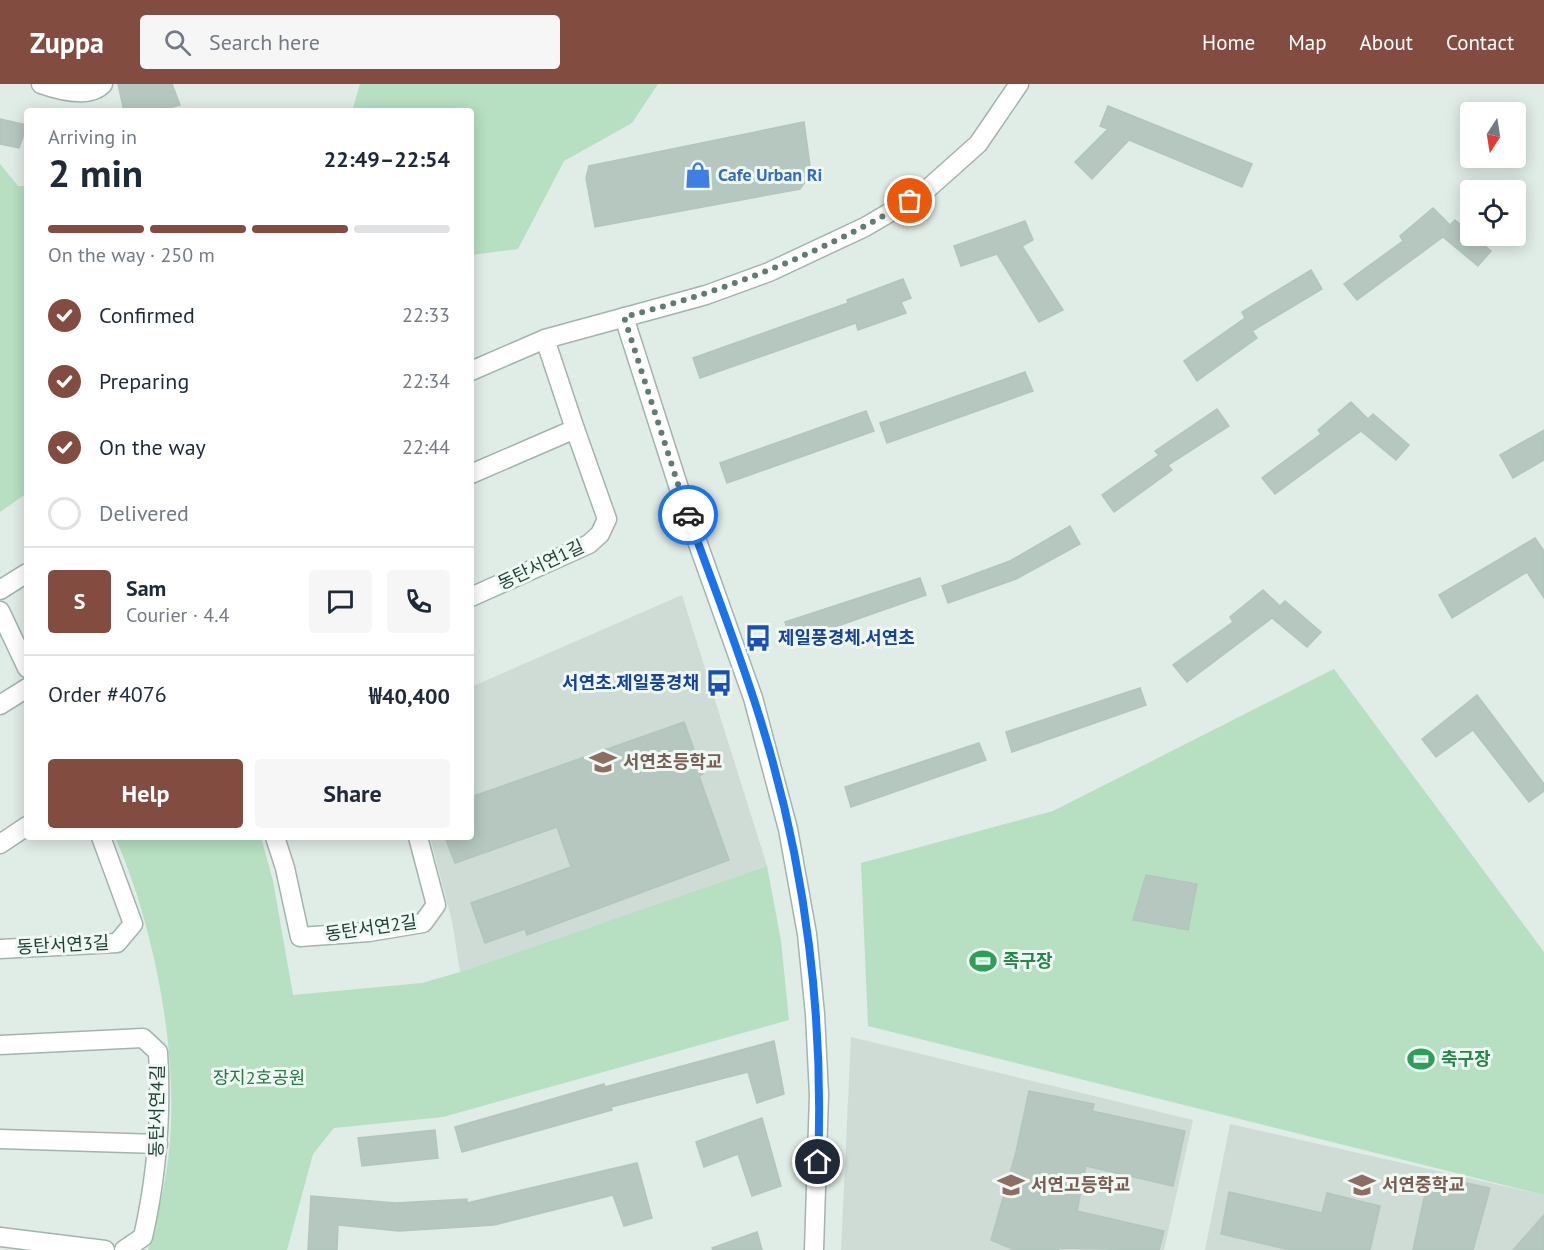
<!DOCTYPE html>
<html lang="en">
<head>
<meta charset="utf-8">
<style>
	body { margin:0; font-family:"PT Sans","Noto Sans KR",sans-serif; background:#f6f6f7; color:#1f2937; height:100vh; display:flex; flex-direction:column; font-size:22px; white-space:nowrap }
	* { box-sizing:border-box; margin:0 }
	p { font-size:20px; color:#747a83 }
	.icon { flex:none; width:33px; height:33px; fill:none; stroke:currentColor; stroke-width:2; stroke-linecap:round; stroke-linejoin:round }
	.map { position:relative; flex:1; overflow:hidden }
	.sheet { position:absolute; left:24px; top:24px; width:450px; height:732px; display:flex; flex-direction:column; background:#fff; border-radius:6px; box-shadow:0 3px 15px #0003 }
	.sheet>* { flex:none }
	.needle { width:39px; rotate:192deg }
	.buttons { position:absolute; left:1460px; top:18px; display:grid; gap:12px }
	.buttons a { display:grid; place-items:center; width:66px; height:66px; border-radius:6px; background:#fff; box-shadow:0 3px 15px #0003; font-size:30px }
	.pin { position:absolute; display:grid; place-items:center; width:51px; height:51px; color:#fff; margin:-26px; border:3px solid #fff; border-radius:50%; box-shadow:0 2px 6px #0007 }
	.courier { position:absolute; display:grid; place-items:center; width:60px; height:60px; margin:-30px; border:4px solid #1a73e8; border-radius:50%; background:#fff; color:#222; box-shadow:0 2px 8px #0007 }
	.headline em { font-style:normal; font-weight:700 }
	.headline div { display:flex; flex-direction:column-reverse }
	.headline { display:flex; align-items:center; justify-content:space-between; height:102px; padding:0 24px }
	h1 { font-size:39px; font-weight:700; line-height:45px }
	.bar { display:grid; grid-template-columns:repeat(4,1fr); gap:9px 6px; align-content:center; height:72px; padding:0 24px }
	.bar i { height:8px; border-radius:4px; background:#e0e1e3 }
	.bar .current { background:#834c41 }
	.bar p { grid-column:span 4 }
	.line { display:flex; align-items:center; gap:15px; padding:0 24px; border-top:2px solid #e0e1e3 }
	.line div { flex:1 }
	.round { display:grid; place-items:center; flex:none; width:63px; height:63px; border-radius:6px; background:#f6f6f7 }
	ol { padding:0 24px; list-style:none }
	li { display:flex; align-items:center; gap:18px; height:66px }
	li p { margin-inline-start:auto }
	li .icon { padding:6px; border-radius:50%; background:#834c41; color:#fff; stroke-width:4 }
	li:last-child { color:#747a83 }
	li i { width:33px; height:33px; border:3px solid #e0e1e3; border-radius:50% }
	.primary-button { display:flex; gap:12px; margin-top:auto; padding:12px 24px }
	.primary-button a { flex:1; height:69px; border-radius:6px; background:#834c41; color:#fff; font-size:24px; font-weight:700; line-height:69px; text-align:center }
	.primary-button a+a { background:#f6f6f7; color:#1f2937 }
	header { display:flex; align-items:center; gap:36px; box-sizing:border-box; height:84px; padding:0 30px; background:#834c41; color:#fff }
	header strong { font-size:28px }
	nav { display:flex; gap:33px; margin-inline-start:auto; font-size:21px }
	.search { width:420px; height:54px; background:#f6f6f7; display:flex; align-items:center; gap:15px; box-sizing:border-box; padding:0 21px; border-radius:6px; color:#747a83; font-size:22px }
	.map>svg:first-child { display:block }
	.built { fill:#cedcd5 }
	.green { fill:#b7dfc1 }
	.building { fill:#b5c7bf; stroke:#b2c6bd; stroke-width:1.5 }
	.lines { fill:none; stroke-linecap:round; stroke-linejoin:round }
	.minor-casing { stroke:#a2b4ad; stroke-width:21 }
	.tertiary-casing { stroke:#a2b4ad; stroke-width:21 }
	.minor { stroke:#fff; stroke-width:18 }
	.tertiary { stroke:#fff; stroke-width:18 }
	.done { stroke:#637b73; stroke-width:6; stroke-dasharray:0 10.8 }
	.route { stroke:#1a73e8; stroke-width:8 }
	.labels { text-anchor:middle; stroke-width:6; stroke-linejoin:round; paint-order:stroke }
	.shop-label { font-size:18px; font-weight:bold; fill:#366cbe; stroke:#f0f8f4; text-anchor:start }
	.street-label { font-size:18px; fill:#1f3e35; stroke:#f0f8f4 }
	.transit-label { font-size:18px; font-weight:bold; fill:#164399; stroke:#f0f8f4; text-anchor:start }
	.education-label { font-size:18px; font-weight:bold; fill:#785e54; stroke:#f0f8f4; text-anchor:start }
	.leisure-label { font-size:18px; font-weight:bold; fill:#27864d; stroke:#f0f8f4; text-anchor:start }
	.park-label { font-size:18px; fill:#267845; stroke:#f0f8f4 }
</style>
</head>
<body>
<header>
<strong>Zuppa</strong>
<div class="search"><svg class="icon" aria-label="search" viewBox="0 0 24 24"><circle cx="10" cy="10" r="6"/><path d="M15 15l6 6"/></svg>Search here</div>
<nav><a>Home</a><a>Map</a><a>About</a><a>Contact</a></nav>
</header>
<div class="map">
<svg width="1544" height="1166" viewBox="0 0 1544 1166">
	<rect width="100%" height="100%" fill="#e0ece6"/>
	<g class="built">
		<path d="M682,511L767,782L460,888L452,837L430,753H471V603Z"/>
		<path d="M851,953L1193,1036L1164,1166H841Z"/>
		<path d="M1230,1040L1544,1111V1166H1205Z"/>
	</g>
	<g class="green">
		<path d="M360,0H658L632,39L564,77L518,165L471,171V27H352Z"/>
		<path d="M0,80L18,102H27V409L0,428Z"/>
		<path d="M1334,585L1544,868V1111L868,942L861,779L1053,727Z"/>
		<path d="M115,753H261L273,797L293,911L422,899L460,888L767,782L781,857L789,936L443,1033L334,1044L313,1070L287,1166H148C156,1136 164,1107 168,1076C181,978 155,843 115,753Z"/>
	</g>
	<g class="building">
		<path d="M118,0H172L180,21L158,27H124Z"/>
		<path d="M1108,22L1252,80L1242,103L1129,56L1092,95L1075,78L1108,45L1100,42Z"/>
		<path d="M0,35L27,41L19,64L0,60Z"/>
		<path d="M804,38L811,89L800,105L595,143L586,94L589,82Z"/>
		<path d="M1433,124L1450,141L1455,136L1491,167L1478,182L1443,153L1357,216L1344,200L1403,157L1400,152Z"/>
		<path d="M1025,137L1033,156L1022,162L1063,226L1039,238L997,170L961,182L954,162Z"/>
		<path d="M1311,186L1322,205L1252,247L1257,254L1197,297L1184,277L1245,234L1242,228Z"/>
		<path d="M903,195L911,214L901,218L906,229L858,246L856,239L700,294L693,274L848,219L847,216Z"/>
		<path d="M1025,288L1033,307L887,359L880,339Z"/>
		<path d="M1351,318L1368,335L1373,330L1409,361L1396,376L1361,347L1275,410L1262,394L1321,350L1318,346Z"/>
		<path d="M1217,325L1229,342L1168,381L1172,386L1114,428L1102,411L1159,371L1155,367Z"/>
		<path d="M866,327L874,347L727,399L720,379Z"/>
		<path d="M1544,346V376L1513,394L1500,371Z"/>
		<path d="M1070,442L1080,460L1016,495L948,519L942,502L1010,477Z"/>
		<path d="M1535,454L1544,467V514L1527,488L1452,534L1439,511Z"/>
		<path d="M920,494L926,511L792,558L785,538Z"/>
		<path d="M1263,506L1280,522L1285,517L1321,548L1307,563L1272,534L1187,598L1173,581L1233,538L1230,533Z"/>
		<path d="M1140,604L1146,621L1012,668L1006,648Z"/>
		<path d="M1477,611L1544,700V707L1529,718L1473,646L1436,673L1422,655Z"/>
		<path d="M684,638L703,690L699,692L729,776L527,851L525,845L485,859L471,819L571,783L557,743L455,779L445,753H471V713Z"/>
		<path d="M979,659L986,676L851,723L845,703Z"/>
		<path d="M1146,791L1197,800L1188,846L1133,836Z"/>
		<path d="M774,957L784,1010L757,1019L748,988L611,1023L612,1026L462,1068L455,1043L604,1000L605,1003Z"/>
		<path d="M1029,1007L1094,1020L1092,1027L1185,1047L1173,1102L1086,1082L1077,1127L1164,1147L1159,1166L1059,1164L1058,1166H1015L991,1156L1016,1068Z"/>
		<path d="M762,1034L781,1102L752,1112L738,1070L704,1083L696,1058Z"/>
		<path d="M435,1046L438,1074L362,1082L358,1054Z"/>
		<path d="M637,1079L652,1134L624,1142L613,1111L494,1141L399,1147L338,1141L337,1166H308L311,1112L396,1119L467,1115V1119Z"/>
		<path d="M1429,1091L1490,1104L1473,1166H1413Z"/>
		<path d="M1229,1108L1322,1129L1327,1109L1380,1122L1370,1166H1290L1221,1150Z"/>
		<path d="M1544,1131V1166H1513Z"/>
		<path d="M757,1148L762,1166H713L712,1164Z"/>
	</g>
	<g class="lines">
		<defs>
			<g id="minor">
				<path d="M41,0C58,6 89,15 103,0"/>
				<path d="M545,255L575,345"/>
				<path d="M471,390L575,345L607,435L600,450L589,460L471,513"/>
				<path d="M0,527L27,584"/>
				<path d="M0,621L27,604"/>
				<path d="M275,753L285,784L300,853L369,848L423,839L436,821L418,753"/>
				<path d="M0,760L27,742"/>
				<path d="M0,865L117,859L133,840L101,753"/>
				<path d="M0,961L143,954L158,968C162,1032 157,1091 143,1153L124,1166"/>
				<path d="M0,1055L158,1060"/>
				<path d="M0,1153L105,1166"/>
			</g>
			<g id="tertiary">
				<path d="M624,233L686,426L753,614L788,745L807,850L815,930L819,1011L814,1166"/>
				<path d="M471,287L545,255L706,211L769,188L865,143L923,109L978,60L1019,0"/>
				<path d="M0,506L27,489"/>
			</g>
		</defs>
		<use href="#minor" class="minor-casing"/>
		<use href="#tertiary" class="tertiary-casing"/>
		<use href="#minor" class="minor"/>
		<use href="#tertiary" class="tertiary"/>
	</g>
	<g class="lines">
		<path class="done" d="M688,431L624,233C726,207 819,170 910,117"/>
		<path class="route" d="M688,431C714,504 743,576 765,651C806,788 824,935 818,1078"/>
	</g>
	<defs>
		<symbol id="shop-bare" viewBox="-9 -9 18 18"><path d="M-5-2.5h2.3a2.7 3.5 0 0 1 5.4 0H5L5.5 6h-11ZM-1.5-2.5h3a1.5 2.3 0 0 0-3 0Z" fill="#3f7fe0" stroke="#f0f8f4" stroke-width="2.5" paint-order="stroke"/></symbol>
		<symbol id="bus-bare" viewBox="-9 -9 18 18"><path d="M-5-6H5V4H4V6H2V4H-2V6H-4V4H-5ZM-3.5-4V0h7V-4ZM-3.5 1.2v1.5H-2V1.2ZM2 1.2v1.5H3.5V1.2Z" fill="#1a4fb4" stroke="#f0f8f4" stroke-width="2.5" paint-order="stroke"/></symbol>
		<symbol id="school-bare" viewBox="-9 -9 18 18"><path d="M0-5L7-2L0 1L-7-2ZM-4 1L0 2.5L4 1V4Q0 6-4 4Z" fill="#8d6e63" stroke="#f0f8f4" stroke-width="2.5" paint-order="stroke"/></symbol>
		<symbol id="stadium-bare" viewBox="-9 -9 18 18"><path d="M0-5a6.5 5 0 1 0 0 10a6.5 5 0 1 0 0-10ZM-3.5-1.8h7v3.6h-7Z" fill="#2e9e5b" stroke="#f0f8f4" stroke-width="2.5" paint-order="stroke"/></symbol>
	</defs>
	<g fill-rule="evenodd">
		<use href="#shop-bare" x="679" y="72" width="38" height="38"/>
		<use href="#bus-bare" x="739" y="535" width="38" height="38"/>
		<use href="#bus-bare" x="700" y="580" width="38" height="38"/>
		<use href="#school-bare" x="584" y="659" width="38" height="38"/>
		<use href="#stadium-bare" x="964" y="858" width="38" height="38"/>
		<use href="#stadium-bare" x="1402" y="956" width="38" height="38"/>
		<use href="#school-bare" x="992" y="1082" width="38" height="38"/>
		<use href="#school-bare" x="1343" y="1082" width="38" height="38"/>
	</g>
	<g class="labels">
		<g class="shop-label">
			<text x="718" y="97">Cafe Urban Ri</text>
		</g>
		<g class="street-label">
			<text transform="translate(541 481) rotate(-25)" y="6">동탄서연1길</text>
			<text transform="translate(371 844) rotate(-8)" y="6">동탄서연2길</text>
			<text transform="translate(63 861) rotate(-3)" y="6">동탄서연3길</text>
			<text transform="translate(157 1027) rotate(-89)" y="6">동탄서연4길</text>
		</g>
		<g class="transit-label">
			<text x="778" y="560">제일풍경체.서연초</text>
			<text x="699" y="605" text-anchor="end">서연초.제일풍경채</text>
		</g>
		<g class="education-label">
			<text x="623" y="684">서연초등학교</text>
			<text x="1031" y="1107">서연고등학교</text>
			<text x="1382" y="1107">서연중학교</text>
		</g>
		<g class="leisure-label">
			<text x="1003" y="883">족구장</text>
			<text x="1441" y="981">축구장</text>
		</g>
		<g class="park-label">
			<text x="259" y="1000">장지2호공원</text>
		</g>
	</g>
</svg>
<div class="buttons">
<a><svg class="needle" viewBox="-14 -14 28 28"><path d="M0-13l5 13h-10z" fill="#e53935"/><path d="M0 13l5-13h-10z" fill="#747a83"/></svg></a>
<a><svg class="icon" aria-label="locate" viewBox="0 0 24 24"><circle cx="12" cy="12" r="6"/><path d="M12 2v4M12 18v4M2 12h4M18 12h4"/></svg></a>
</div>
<div class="pin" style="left:910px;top:117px;background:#ea580c"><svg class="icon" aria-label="bag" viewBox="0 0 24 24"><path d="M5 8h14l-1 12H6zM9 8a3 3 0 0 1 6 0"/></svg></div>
<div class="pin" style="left:818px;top:1078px;background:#1f2937"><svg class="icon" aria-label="home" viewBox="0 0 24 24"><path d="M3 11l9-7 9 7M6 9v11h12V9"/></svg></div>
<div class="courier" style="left:688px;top:431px"><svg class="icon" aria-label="car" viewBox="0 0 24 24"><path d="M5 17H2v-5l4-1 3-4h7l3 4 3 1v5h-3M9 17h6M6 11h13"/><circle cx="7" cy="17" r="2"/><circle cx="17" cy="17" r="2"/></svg></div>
<section class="sheet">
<div class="headline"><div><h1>2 min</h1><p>Arriving in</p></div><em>22:49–22:54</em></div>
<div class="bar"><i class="current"></i><i class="current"></i><i class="current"></i><i></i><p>On the way · 250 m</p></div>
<ol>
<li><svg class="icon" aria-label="check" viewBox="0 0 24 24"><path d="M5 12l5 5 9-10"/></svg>Confirmed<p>22:33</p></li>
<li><svg class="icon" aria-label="check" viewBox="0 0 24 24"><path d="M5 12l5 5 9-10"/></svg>Preparing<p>22:34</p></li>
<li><svg class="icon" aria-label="check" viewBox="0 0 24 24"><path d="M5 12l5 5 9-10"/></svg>On the way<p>22:44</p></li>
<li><i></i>Delivered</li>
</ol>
<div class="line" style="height:108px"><b class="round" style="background:#834c41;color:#fff">S</b><div><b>Sam</b><p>Courier · 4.4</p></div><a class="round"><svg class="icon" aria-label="chat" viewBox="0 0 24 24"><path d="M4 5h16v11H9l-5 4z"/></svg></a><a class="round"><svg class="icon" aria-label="phone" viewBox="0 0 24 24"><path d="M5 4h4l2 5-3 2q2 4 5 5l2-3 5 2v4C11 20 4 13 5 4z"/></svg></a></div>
<div class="line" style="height:78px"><div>Order #4076</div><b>₩40,400</b></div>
<div class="primary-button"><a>Help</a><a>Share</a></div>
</section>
</div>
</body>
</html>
